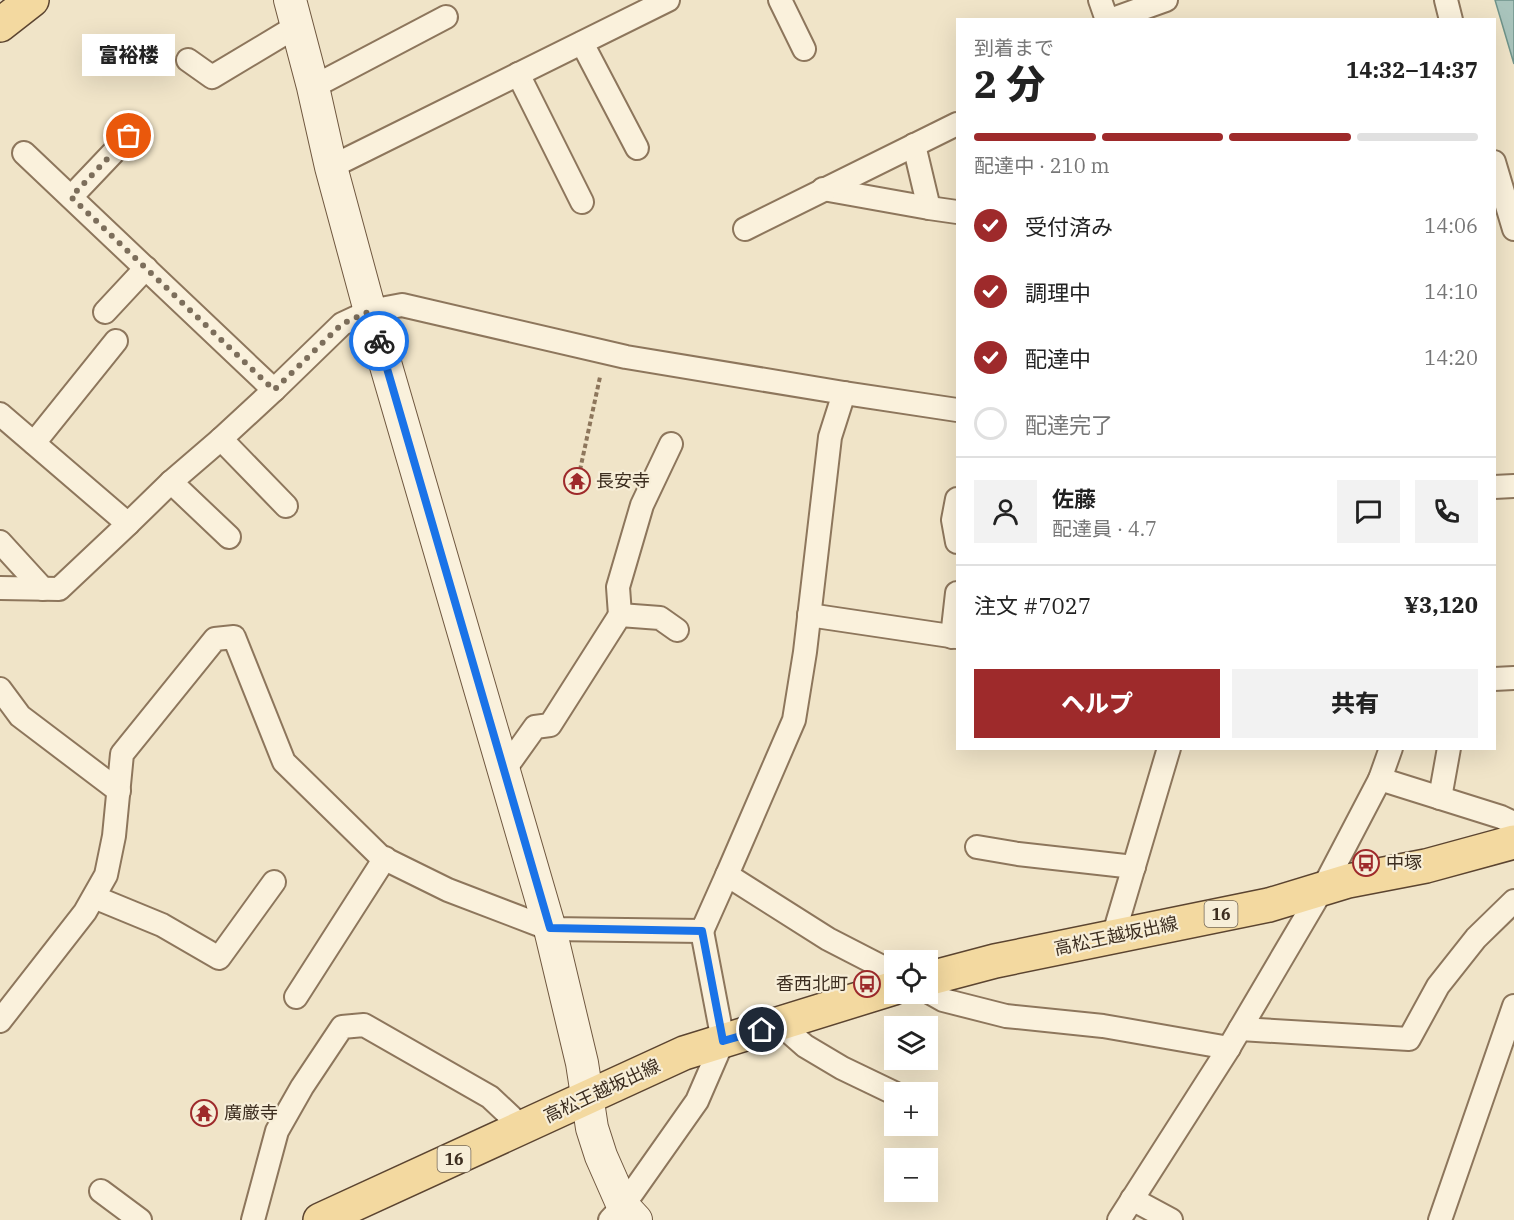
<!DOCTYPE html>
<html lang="ja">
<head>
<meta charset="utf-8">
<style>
	body { margin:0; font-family:"IBM Plex Serif","Noto Sans JP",serif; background:#f2f2f2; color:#222; height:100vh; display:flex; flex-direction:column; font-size:22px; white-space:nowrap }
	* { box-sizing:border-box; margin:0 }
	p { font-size:20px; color:#767676 }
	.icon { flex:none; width:33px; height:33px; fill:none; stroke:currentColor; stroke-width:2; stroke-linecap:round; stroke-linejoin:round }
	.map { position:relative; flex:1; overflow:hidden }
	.sheet { position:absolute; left:956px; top:18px; width:540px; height:732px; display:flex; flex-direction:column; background:#fff; border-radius:0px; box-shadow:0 6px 24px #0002 }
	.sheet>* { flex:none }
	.tools { position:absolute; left:884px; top:950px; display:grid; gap:12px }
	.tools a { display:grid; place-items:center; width:54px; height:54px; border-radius:0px; background:#fff; box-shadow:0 6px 24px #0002; font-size:30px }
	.pin { position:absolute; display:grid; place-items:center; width:51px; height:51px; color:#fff; margin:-26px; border:3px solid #fff; border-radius:50%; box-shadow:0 2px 6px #0007 }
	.courier { position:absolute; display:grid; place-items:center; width:60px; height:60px; margin:-30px; border:4px solid #1a73e8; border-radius:50%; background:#fff; color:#222; box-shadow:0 2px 8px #0007 }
	.bubble { position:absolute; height:42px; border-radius:0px; background:#fff; box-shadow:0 6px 24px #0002; font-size:20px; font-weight:800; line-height:42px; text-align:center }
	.summary em { font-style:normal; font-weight:800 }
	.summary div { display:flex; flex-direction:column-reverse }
	.summary { display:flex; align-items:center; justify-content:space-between; height:102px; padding:0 18px }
	h1 { font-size:39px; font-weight:800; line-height:45px }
	.bar { display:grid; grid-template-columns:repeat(4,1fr); gap:9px 6px; align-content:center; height:72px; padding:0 18px }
	.bar i { height:8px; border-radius:4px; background:#e0e0e0 }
	.bar .selected { background:#9e2a2b }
	.bar p { grid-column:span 4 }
	.line { display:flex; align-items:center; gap:15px; padding:0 18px; border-top:2px solid #e0e0e0 }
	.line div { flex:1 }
	.round { display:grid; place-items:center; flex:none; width:63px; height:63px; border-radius:0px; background:#f2f2f2 }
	ol { padding:0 18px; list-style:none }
	li { display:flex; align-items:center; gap:18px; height:66px }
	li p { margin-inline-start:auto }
	li .icon { padding:6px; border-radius:50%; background:#9e2a2b; color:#fff; stroke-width:4 }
	li:last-child { color:#767676 }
	li i { width:33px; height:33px; border:3px solid #e0e0e0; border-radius:50% }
	.action { display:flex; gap:12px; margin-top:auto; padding:12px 18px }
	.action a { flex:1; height:69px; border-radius:0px; background:#9e2a2b; color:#fff; font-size:24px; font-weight:800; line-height:69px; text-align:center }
	.action a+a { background:#f2f2f2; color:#222 }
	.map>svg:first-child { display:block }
	.water { fill:#a9c4bc; stroke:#6f938a; stroke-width:1.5 }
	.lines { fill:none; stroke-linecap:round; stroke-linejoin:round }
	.street-casing { stroke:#8d765c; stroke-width:26 }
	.secondary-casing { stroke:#6f573f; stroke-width:34 }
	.primary-casing { stroke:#5b4430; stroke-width:36 }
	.path { stroke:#8d765c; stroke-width:4; stroke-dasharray:4.5 3; stroke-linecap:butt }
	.street { stroke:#faf1dc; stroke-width:22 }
	.secondary { stroke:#faf1dc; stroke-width:32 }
	.primary { stroke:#f3d9a0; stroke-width:33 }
	.done { stroke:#7c6e5b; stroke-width:6; stroke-dasharray:0 10.8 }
	.route { stroke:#1a73e8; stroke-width:8 }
	.labels { text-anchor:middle; stroke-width:4.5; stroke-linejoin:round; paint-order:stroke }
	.shield { fill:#f7eed8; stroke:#756857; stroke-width:1.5 }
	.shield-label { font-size:16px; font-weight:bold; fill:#3d2e20 }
	.poi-label { font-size:18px; fill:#3d2e20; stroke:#f7eed8; text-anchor:start }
	.street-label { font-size:18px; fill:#3d2e20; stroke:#f7eed8 }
</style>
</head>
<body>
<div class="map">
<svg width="1514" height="1220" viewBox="0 0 1514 1220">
	<rect width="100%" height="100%" fill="#f0e4c8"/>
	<path class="water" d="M1495,0H1514V64Z"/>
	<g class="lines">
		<defs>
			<g id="street">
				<path d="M780,0L804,49"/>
				<path d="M1100,0L1107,20"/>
				<path d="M1446,0L1451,20"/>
				<path d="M1110,20L1166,0"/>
				<path d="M582,43L637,148"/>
				<path d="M188,60L212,77L297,26"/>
				<path d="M518,74L582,202"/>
				<path d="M313,87L446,17"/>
				<path d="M914,145L929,208"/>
				<path d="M24,153L274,390"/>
				<path d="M1494,162L1514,229"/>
				<path d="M331,167L668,0"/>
				<path d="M823,189L929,208L957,212"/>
				<path d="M71,197L129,136"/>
				<path d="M745,229L957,124"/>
				<path d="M105,312L146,268"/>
				<path d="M844,393L830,437L805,652L794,720L727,875L828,939L894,973"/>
				<path d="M0,414L128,524L171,482L221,439L274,390L342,324L370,311L402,305L626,357L844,393L957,410"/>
				<path d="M221,439L286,506"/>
				<path d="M34,443L116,341"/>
				<path d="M171,482L229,537"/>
				<path d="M1494,487L1514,486"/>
				<path d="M957,499L953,520L957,542"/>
				<path d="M0,542L43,589"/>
				<path d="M0,588L59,589L128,524"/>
				<path d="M620,615L618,587L642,505L671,444"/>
				<path d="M809,615L957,637"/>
				<path d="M952,637L957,593"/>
				<path d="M1494,679L1514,678"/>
				<path d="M0,689L20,716L119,791"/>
				<path d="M505,769L535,727L550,725L620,615L660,618L677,630"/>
				<path d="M1380,779L1501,817L1514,823"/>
				<path d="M1440,798L1449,748"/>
				<path d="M977,847L1018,854L1134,867"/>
				<path d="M94,897L162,925L219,958L274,882"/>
				<path d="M1113,937L1169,748"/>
				<path d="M927,991L943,1000L1006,1016L1103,1026L1229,1048"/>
				<path d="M296,997L385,858"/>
				<path d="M0,1021L85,912L106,875L114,836L122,754L215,639L234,637L284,762L381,857L448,890L550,929L702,931L727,875"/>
				<path d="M780,1024L805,1046L842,1068L894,1093"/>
				<path d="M1240,1029L1409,1039L1438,986L1476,938L1514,901"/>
				<path d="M101,1191L140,1220"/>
				<path d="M1132,1199L1171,1220"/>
				<path d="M253,1220L277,1131L302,1087L342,1027L364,1025L490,1097L523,1128"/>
				<path d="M610,1220L623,1206L697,1101L723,1041L702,931"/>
				<path d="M1119,1220L1227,1051L1323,888L1380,779L1391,748"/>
				<path d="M1440,1220L1514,1006"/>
			</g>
			<path id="secondary" d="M290,0L313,87L331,167L370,311L550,929L582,1063L592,1128L601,1156L623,1206L636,1220"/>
			<g id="primary">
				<path d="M0,25L32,0"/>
				<path d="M927,979L995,961L1269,905L1348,881L1426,866L1514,842"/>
				<path d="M320,1220L684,1053L894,988"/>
			</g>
		</defs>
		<use href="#street" class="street-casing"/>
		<use href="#secondary" class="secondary-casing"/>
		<use href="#primary" class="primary-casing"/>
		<path class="path" d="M580,470L600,377"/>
		<use href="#street" class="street"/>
		<use href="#secondary" class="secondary"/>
		<use href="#primary" class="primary"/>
	</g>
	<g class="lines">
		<path class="done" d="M129,136L71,197L274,390L342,324L370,311L379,341"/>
		<path class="route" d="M379,341L550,928L702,931L723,1041L762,1030"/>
	</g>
	<defs>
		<symbol id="temple-ring" viewBox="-11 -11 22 22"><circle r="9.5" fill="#f7eed8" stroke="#9e2a2b" stroke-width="1.5"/><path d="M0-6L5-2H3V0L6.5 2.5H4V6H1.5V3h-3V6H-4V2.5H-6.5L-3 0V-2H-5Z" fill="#9e2a2b"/></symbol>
		<symbol id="bus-ring" viewBox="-11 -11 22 22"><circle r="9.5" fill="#f7eed8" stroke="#9e2a2b" stroke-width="1.5"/><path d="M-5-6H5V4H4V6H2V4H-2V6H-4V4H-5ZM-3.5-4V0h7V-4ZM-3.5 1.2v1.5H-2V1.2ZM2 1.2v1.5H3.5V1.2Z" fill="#9e2a2b"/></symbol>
	</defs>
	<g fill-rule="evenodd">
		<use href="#temple-ring" x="562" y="466" width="30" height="30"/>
		<use href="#bus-ring" x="1351" y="848" width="30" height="30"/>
		<use href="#bus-ring" x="852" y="969" width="30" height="30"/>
		<use href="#temple-ring" x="189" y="1098" width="30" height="30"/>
	</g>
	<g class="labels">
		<g class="shield">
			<rect x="1204.5" y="901" width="33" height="26" rx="4.5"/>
			<rect x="437.5" y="1146" width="33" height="26" rx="4.5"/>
		</g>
		<g class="shield-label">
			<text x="1221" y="920">16</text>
			<text x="454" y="1165">16</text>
		</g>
		<g class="poi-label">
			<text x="596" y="487">長安寺</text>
			<text x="1386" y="869">中塚</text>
			<text x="848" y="990" text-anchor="end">香西北町</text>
			<text x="224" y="1119">廣厳寺</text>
		</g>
		<g class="street-label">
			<text transform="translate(1116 936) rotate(-12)" y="6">高松王越坂出線</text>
			<text transform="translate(602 1091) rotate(-25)" y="6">高松王越坂出線</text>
		</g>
	</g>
</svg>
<div class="tools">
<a><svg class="icon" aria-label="locate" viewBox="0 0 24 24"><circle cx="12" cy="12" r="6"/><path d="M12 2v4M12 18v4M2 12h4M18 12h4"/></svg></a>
<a><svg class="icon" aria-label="layers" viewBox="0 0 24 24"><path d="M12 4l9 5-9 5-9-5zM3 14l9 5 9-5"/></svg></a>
<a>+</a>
<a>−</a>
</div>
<div class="pin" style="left:129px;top:136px;background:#ea580c"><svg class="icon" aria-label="bag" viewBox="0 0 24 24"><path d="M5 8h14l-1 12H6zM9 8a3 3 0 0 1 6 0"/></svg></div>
<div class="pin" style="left:762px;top:1030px;background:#1f2937"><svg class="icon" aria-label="home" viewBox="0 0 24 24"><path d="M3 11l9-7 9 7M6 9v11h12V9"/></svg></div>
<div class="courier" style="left:379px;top:341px"><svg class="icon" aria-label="bike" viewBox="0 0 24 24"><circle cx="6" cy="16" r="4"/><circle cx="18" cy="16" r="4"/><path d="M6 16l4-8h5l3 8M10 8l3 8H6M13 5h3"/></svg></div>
<div class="bubble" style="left:82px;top:34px;width:93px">富裕楼</div>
<section class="sheet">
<div class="summary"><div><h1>2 分</h1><p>到着まで</p></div><em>14:32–14:37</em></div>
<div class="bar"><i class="selected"></i><i class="selected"></i><i class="selected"></i><i></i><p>配達中 · 210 m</p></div>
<ol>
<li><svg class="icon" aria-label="check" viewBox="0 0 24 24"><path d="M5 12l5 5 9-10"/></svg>受付済み<p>14:06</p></li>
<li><svg class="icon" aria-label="check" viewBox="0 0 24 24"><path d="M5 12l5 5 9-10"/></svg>調理中<p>14:10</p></li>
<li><svg class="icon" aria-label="check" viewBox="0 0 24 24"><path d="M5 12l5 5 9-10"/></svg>配達中<p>14:20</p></li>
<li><i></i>配達完了</li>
</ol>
<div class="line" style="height:108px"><a class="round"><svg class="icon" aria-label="person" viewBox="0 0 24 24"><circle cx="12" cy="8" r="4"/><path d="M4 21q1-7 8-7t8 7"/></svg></a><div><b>佐藤</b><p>配達員 · 4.7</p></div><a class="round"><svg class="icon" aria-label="chat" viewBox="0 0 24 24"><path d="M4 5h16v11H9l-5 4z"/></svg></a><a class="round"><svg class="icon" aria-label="phone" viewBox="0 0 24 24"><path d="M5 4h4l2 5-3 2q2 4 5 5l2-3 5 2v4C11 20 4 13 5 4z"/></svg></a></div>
<div class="line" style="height:78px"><div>注文 #7027</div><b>¥3,120</b></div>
<div class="action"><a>ヘルプ</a><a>共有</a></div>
</section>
</div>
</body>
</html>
